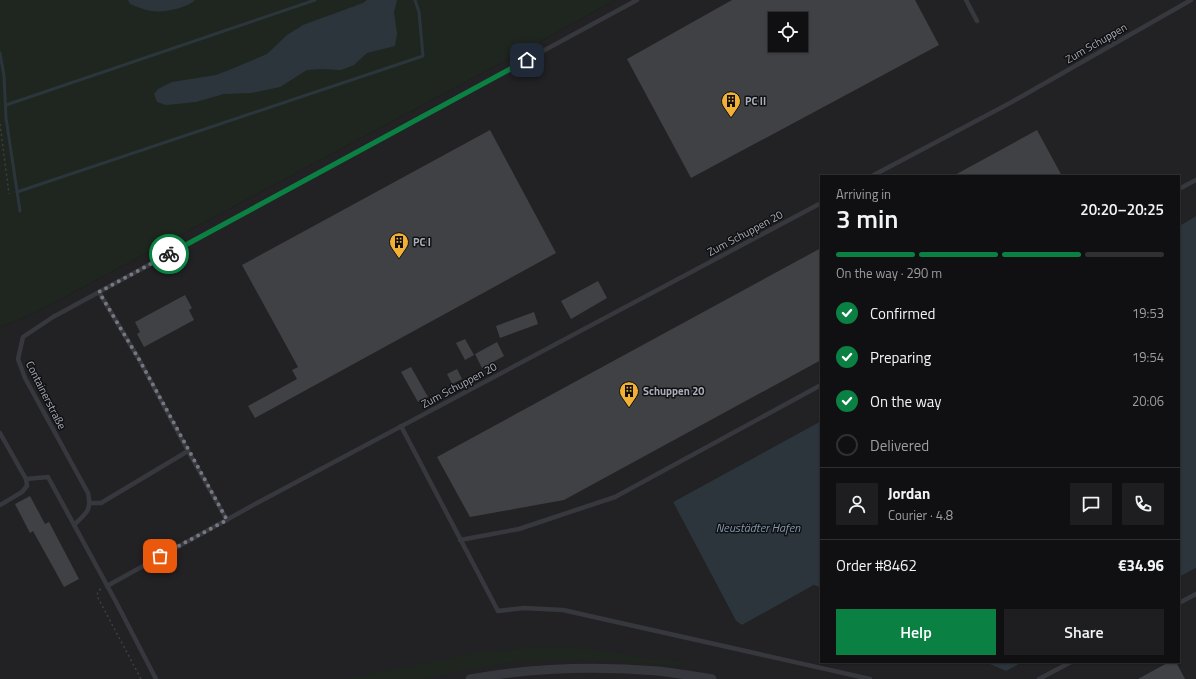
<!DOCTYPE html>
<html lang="en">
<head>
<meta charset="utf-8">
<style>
	body { margin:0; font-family:"Titillium Web",sans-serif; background:#1e1e20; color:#f1f3f6; height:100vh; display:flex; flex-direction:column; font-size:15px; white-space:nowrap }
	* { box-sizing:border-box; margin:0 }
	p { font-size:13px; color:#9c9d9f }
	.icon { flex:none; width:22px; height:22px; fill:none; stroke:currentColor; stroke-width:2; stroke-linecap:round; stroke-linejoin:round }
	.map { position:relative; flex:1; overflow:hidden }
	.drawer { position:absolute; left:820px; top:175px; width:360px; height:488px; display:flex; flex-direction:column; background:#101012; border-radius:0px; box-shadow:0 1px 3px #0004,0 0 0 1px #303032 }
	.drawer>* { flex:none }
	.tools { position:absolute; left:768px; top:12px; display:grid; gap:8px }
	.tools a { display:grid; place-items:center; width:40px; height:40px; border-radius:0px; background:#101012; box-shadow:0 1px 3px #0004,0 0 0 1px #303032; font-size:20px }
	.pin { position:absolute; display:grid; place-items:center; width:34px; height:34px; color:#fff; margin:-17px; border-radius:8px; box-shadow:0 2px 6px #0006 }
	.courier { position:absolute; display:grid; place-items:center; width:40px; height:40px; margin:-20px; border:3px solid #0b8043; border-radius:50%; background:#fff; color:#222; box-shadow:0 1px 5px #0007 }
	.headline em { font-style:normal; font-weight:600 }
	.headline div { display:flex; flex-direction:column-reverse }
	.headline { display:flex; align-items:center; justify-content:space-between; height:68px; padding:0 16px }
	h1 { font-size:26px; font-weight:600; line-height:30px }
	.bar { display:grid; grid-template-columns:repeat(4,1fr); gap:6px 4px; align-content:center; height:48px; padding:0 16px }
	.bar i { height:5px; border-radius:3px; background:#303032 }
	.bar .current { background:#0b8043 }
	.bar p { grid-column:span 4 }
	.line { display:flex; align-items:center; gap:10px; padding:0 16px; border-top:1px solid #303032 }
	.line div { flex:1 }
	.round { display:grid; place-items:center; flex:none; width:42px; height:42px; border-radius:0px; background:#1e1e20 }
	ol { padding:0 16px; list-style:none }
	li { display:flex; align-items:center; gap:12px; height:44px }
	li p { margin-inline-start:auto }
	li .icon { padding:4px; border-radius:50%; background:#0b8043; color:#fff; stroke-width:4 }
	li:last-child { color:#9c9d9f }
	li i { width:22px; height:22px; border:2px solid #303032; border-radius:50% }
	.button { display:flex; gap:8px; margin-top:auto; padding:8px 16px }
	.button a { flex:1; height:46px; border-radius:0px; background:#0b8043; color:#fff; font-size:16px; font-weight:600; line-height:46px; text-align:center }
	.button a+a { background:#1e1e20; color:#f1f3f6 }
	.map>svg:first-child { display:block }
	.built { fill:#222225; fill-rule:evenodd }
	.green { fill:#1e261f }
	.water { fill:#2c353c }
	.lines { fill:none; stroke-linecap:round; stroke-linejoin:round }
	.stream { stroke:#2c353c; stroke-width:3 }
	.building { fill:#404145; fill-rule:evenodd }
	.path { stroke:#3d3f44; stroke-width:1.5; stroke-dasharray:2 3; stroke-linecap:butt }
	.lane { stroke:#37383d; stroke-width:4.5 }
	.street { stroke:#37383d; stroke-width:9 }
	.done { stroke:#757880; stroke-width:4; stroke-dasharray:0 7.2 }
	.route { stroke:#0b8043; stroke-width:5 }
	.labels { text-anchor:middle; stroke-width:3; stroke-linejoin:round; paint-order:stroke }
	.street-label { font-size:11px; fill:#a8adb8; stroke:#111113 }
	.poi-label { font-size:11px; font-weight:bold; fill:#a8adb8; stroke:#111113; text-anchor:start }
	.water-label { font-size:12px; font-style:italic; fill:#7f9bb3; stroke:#111113 }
</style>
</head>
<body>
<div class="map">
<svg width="1196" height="679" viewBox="0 0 1196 679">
	<rect width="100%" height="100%" fill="#161618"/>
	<path class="built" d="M615,0H1196V216L1179,226V176H821V421L673,502L736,621L742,625L814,585L821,588V662H985L1006,671L1023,662H1179V577L1196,568V679H0V327L33,314L501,63ZM775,19H801V45H775Z"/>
	<g class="green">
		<path d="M0,0H615L501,63L33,314L0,327Z"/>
		<path d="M560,647L602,650L650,659L684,662L682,666L604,660L516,662L465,670L423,679H345L475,653L521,648Z"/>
	</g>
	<g class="water">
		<path d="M128,0H195C187,8 164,13 152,11C145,10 137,7 130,4Z"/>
		<path d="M367,0H397L394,12L397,34L395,46L367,53L354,65L341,70L321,69L307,70L280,87L251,93L224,94L196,102L166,105L157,102L154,94L158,89L172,82L216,75L229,70L267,54L287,35L303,25L363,3Z"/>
		<path d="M1196,216V568L1179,577V226Z"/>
		<path d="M821,421V588L814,585L742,625L736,621L673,502Z"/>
		<path d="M985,662H1023L1006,671Z"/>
	</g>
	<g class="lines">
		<g class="stream">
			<path d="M0,53L4,76L6,118L20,211"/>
			<path d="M6,105L315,0"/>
			<path d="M17,192L423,56L419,12L415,0"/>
		</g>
	</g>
	<g class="building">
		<path d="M732,0H915L939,45L691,178L627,59ZM775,19H801V45H775Z"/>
		<path d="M490,130L556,253L255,418L248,406L297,379L292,370L298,367L242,265Z"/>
		<path d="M1037,130L1062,176H953Z"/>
		<path d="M821,248V360L564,500L470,517L437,457Z"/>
		<path d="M598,281L607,298L571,319L561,301Z"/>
		<path d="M185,295L192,308L189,310L194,320L144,347L137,334L140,332L135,322Z"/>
		<path d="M534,312L538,324L500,338L496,326Z"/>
		<path d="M465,339L474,355L465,360L456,343Z"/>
		<path d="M497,342L504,356L482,368L475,354Z"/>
		<path d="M411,367L428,397L418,402L401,372Z"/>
		<path d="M457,369L462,379L452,384L447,374Z"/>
		<path d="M30,496L45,524L49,522L79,579L64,587L33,531L30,533L15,504Z"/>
		<path d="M1169,662H1176L1185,679H1138Z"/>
	</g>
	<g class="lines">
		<g class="path">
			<path d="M0,124L9,194"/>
			<path d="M101,589C97,591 97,593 98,598L141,679"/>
		</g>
		<g class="lane">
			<path d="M966,0L977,21"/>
			<path d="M872,176L1010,103L1191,0"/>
			<path d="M1179,189L1196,180"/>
			<path d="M401,426L498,611L524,608L563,610L870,679"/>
			<path d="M0,433L26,479L48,477L115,600L156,679"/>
			<path d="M188,451L227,520"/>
			<path d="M90,503H101L188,451L140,361L99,292"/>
			<path d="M0,505L22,492L27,486L26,479"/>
			<path d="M74,525C86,513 92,511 88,493L25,378L18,359L23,337L53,317L637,0"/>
			<path d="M460,540L519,529L615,497L821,385"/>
			<path d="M107,586L257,503L821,203"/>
			<path d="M1179,603L1196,594"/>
			<path d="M1039,679L1071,662"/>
		</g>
		<path class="street" d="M470,679C531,668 596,666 658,671C676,673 694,676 712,679"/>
	</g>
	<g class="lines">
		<path class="done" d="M160,556L227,520L140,361L99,292L169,254"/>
		<path class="route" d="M169,254L527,60"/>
	</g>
	<defs>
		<symbol id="building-pin" viewBox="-11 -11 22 30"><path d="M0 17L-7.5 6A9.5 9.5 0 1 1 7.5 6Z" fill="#f2b134" stroke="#111113"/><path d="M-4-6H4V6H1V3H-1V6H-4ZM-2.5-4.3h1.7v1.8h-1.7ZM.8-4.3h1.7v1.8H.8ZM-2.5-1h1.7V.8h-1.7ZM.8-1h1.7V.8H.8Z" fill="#111"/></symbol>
	</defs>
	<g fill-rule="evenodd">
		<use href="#building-pin" x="720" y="90" width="22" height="30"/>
		<use href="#building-pin" x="388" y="231" width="22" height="30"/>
		<use href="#building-pin" x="618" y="380" width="22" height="30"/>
	</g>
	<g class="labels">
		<g class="street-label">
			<text transform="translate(1096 43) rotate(-30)" y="4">Zum Schuppen</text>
			<text transform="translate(745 233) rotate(-28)" y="4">Zum Schuppen 20</text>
			<text transform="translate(459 385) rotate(-28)" y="4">Zum Schuppen 20</text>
			<text transform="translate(46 395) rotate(63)" y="4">Containerstraße</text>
		</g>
		<g class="poi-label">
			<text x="745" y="105">PC II</text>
			<text x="413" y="246">PC I</text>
			<text x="643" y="395">Schuppen 20</text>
		</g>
		<g class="water-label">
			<text x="758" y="532">Neustädter Hafen</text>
		</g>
	</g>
</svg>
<div class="tools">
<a><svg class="icon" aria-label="locate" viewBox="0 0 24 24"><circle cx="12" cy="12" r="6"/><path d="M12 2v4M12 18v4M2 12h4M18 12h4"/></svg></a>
</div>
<div class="pin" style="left:160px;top:556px;background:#ea580c"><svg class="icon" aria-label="bag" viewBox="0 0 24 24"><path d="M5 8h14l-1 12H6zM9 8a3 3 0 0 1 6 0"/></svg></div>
<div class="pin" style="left:527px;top:60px;background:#1f2937"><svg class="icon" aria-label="home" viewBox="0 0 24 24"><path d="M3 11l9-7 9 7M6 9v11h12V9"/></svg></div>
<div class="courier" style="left:169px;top:254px"><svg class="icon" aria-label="bike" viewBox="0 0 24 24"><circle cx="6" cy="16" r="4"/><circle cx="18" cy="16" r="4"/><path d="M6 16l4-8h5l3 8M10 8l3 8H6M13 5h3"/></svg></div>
<section class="drawer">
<div class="headline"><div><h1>3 min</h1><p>Arriving in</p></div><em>20:20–20:25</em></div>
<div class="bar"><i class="current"></i><i class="current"></i><i class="current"></i><i></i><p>On the way · 290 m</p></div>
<ol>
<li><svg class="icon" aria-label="check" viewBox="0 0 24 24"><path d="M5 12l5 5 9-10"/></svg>Confirmed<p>19:53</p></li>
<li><svg class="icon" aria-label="check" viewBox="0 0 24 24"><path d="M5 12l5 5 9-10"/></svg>Preparing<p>19:54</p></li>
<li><svg class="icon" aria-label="check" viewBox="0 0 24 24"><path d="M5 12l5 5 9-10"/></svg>On the way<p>20:06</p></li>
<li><i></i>Delivered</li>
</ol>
<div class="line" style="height:72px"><a class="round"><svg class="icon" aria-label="person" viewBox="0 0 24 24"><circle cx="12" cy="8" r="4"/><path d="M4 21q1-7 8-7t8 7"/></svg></a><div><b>Jordan</b><p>Courier · 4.8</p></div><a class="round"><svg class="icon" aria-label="chat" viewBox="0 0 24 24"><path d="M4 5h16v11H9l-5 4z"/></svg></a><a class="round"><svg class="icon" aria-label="phone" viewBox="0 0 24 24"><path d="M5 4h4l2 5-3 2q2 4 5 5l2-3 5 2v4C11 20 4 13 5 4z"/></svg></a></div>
<div class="line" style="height:52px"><div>Order #8462</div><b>€34.96</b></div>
<div class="button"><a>Help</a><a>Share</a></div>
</section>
</div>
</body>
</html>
